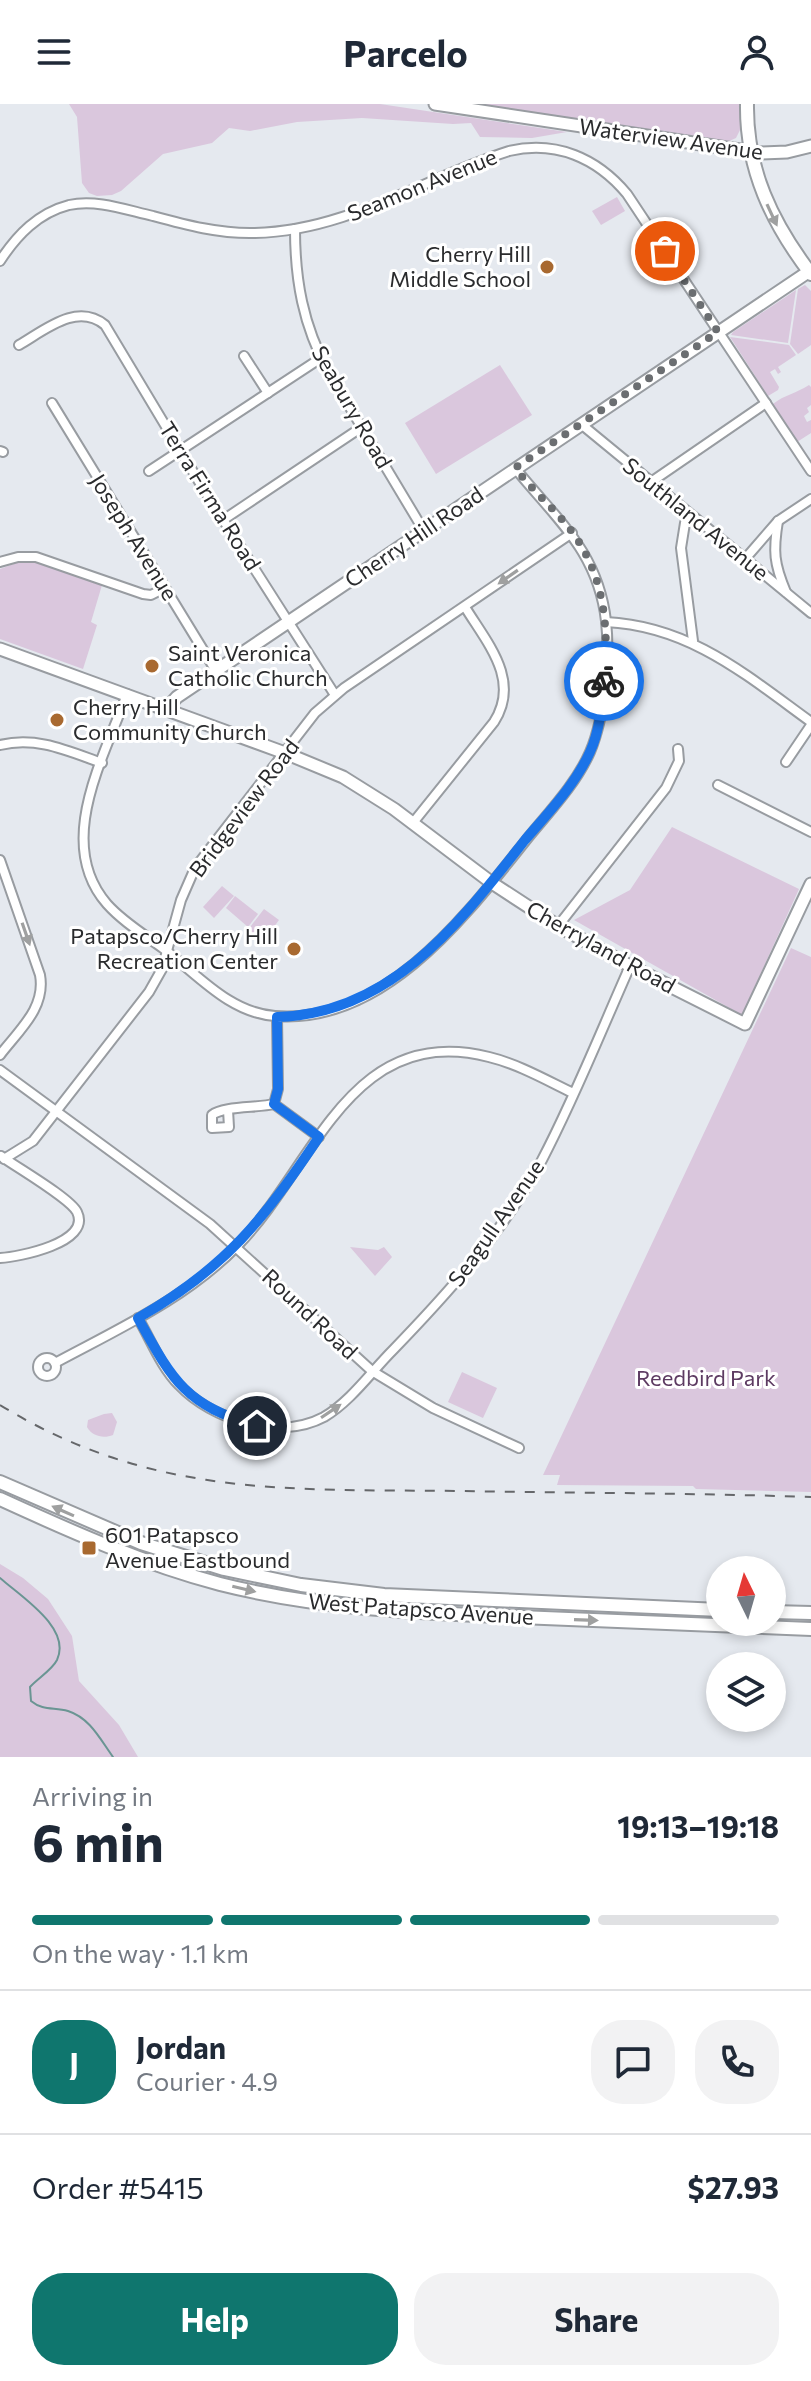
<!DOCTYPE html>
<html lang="en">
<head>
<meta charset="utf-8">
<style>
	body { margin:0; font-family:Commissioner,sans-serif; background:#f2f2f3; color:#1f2937; height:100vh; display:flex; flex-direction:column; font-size:30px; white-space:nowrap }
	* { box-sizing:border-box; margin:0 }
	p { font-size:26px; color:#747a83 }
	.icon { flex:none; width:44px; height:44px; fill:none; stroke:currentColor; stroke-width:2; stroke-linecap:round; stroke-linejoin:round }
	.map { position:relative; height:1653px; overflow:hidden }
	.drawer { display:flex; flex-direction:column; background:#fff; flex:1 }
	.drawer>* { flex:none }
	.needle { width:52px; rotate:355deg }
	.buttons { position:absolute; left:706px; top:1452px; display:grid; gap:16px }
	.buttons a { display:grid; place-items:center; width:80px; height:80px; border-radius:50%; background:#fff; box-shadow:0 4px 12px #0003; font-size:40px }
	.pin { position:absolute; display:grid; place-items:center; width:68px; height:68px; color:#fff; margin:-34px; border:4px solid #fff; border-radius:50%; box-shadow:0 2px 8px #0007 }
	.courier { position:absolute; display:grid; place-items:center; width:80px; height:80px; margin:-40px; border:6px solid #1a73e8; border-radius:50%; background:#fff; color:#222; box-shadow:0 2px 10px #0007 }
	.headline em { font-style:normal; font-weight:700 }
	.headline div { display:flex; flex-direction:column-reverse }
	.headline { display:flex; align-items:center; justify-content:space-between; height:136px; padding:0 32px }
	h1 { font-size:52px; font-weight:700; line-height:60px }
	.bar { display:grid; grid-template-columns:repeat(4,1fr); gap:12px 8px; align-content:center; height:96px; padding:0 32px }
	.bar i { height:10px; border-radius:6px; background:#e0e1e3 }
	.bar .selected { background:#0f766e }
	.bar p { grid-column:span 4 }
	.line { display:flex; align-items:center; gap:20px; padding:0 32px; border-top:2px solid #e0e1e3 }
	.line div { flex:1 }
	.round { display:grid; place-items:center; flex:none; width:84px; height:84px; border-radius:32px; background:#f2f2f3 }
	.button { display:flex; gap:16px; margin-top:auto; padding:16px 32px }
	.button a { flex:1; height:92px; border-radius:32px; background:#0f766e; color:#fff; font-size:32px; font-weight:700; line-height:92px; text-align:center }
	.button a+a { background:#f2f2f3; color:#1f2937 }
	header { display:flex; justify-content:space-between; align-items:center; height:104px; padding:0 32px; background:#fff; font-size:36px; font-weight:700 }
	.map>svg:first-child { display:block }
	.green { fill:#dac7dd }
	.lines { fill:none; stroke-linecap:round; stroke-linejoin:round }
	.stream { stroke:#6a9593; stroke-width:2 }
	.street-casing { stroke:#989ca1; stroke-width:12 }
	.secondary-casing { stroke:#989ca1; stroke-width:15 }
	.primary-casing { stroke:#989ca1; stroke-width:16 }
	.street { stroke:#fff; stroke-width:8 }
	.secondary { stroke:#fff; stroke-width:11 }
	.primary { stroke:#fff; stroke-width:12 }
	.rail { stroke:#65676a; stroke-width:2; stroke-dasharray:10 10; stroke-linecap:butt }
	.oneway { fill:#9fa0a0 }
	.done { stroke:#6b6e71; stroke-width:8; stroke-dasharray:0 14.4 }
	.route { stroke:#1a73e8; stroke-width:10 }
	.poi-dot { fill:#a86930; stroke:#fff; stroke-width:3 }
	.labels { text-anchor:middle; stroke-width:6; stroke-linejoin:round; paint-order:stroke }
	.street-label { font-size:22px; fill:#2a2b2d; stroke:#fff }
	.poi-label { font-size:22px; fill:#2a2b2d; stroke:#fff; text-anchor:start }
	.park-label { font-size:22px; fill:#5d3b62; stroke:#fff }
</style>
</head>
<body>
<header><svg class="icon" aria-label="menu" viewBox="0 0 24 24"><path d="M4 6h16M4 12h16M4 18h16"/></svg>Parcelo<svg class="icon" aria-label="person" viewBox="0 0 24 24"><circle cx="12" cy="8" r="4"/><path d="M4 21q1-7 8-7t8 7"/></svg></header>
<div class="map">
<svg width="811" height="1653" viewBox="0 0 811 1653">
	<rect width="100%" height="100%" fill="#e5e9ef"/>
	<g class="green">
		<path d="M69,0H380L567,28L532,34L480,33L471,19L453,20L362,14L297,18L250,27L229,24L212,39L163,50L121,87L112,91L97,92L89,89L82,79L77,13Z"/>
		<path d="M461,0H740L741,24L736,34L727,38Z"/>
		<path d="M617,93L625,107L601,121L592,107Z"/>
		<path d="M805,181L811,187V241L798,250L790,240L798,185Z"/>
		<path d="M796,186L788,239L731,231L733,228Z"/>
		<path d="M730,233L789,241L796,251L778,263L781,268L778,270L775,265L770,268L779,283L778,286L768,292Z"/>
		<path d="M500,261L532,311L436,370L405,319Z"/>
		<path d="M809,281L811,283V301L807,304L809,308L804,312L807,318L811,316V329L797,338L773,300C784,291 797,289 809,281Z"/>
		<path d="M19,458C49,457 75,470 102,481L91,518L97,521L83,565L0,535V465Z"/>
		<path d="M672,723L799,785L742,911L574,816L630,786Z"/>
		<path d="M222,782L234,792L214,814L203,803Z"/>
		<path d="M235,792L258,810L248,823L226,804Z"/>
		<path d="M264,805L279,816L262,839L247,827Z"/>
		<path d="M791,844L811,853V1388L696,1385L693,1382L557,1381L560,1371H543Z"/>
		<path d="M350,1143L378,1146L384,1143L392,1153L375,1172Z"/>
		<path d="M462,1268L497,1284L483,1314L448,1298Z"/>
		<path d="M112,1309L117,1318L113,1331C103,1335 92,1332 87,1323L88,1316L104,1310Z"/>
		<path d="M0,1460L23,1474L48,1495L72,1532L79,1577L119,1621L138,1653H0Z"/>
	</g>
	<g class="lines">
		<path class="stream" d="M0,1474C20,1492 72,1524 57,1556C52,1566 37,1575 30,1583L31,1597C43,1607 54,1603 68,1607C90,1614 100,1635 113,1653"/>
		<defs>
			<g id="street">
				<path d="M295,125C295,176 303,221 328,267L424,427"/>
				<path d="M0,157C17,131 38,109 69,101C97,95 126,106 153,112C186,121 220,130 255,129C347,127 424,74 509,47C556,36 597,54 627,90L811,367"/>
				<path d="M19,241C45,226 77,198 105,221L201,381L335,591"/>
				<path d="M244,252L268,289"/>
				<path d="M52,299L216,567"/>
				<path d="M581,320L811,509"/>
				<path d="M0,347L3,348"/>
				<path d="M149,367L321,254"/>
				<path d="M651,378L766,299"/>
				<path d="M223,416L362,323"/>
				<path d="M778,417C773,447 774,460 786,488"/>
				<path d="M745,455L778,417L811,395"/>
				<path d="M0,458L18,453H36L143,490L151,491L165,484"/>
				<path d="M606,518C690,522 746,571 811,618"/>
				<path d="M693,537L681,444L685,419L693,412"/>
				<path d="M127,590C104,654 54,739 107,800C123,818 145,831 164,845C198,871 230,909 275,912C385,921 467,810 527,735C549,708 576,680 590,648C605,613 610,553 606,517C598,447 556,415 515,364"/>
				<path d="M0,641C37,632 68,647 102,659"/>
				<path d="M786,658L811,621"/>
				<path d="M718,681L811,728"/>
				<path d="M412,720L494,618C521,576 487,539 465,503"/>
				<path d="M0,756L40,871C46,904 19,926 0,951"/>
				<path d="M558,822L666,684L679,657L678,645"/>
				<path d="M0,966L210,1120L372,1267L433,1304L519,1344"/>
				<path d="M274,1000L278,985L277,913"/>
				<path d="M274,1000L319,1033"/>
				<path d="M228,1006L229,1023L212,1024V1011C223,1002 257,1004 274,1000"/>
				<path d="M4,1055L33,1037L149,888L162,865L181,796L195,764L315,609L344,584L572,429"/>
				<path d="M0,1154C18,1153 92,1139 77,1108C70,1094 16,1063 1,1052"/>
				<path d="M138,1214C151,1236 161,1263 179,1281C212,1316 279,1337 324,1313C351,1297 371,1268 393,1246C449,1188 504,1127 542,1056C575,993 601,927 630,862"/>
				<circle cx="47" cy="1263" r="9"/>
				<path d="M55,1259C118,1225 187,1194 238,1141C315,1062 350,918 489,953C518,960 546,976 573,989"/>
			</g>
			<g id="secondary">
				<path d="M435,0L760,49L787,48L811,42"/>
				<path d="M0,545L285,649L343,673L394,705L492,779L558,822L630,862L745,920L811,780"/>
				<path d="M166,605L177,593L811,166"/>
			</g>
			<g id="primary">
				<path d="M747,0C746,65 772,119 811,170"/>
				<path d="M0,1378L141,1439L224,1465L301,1481L384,1491L720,1506"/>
				<path d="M0,1395C72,1428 144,1460 220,1480C319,1505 419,1509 520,1513C617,1517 714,1521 811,1525"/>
				<path d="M772,1508L811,1509"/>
			</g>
		</defs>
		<use href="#street" class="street-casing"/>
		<use href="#secondary" class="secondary-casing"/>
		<use href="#primary" class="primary-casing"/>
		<use href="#street" class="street"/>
		<use href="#secondary" class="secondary"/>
		<use href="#primary" class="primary"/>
		<path class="rail" d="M0,1301C152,1394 288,1385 459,1387C576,1389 694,1389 811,1393"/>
	</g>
	<defs><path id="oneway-solid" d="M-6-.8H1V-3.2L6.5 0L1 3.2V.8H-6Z" transform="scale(2)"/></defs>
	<g class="oneway">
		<use href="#oneway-solid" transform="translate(772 111) rotate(65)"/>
		<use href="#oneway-solid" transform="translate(508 473) rotate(145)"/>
		<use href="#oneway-solid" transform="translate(26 830) rotate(71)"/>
		<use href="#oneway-solid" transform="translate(331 1307) rotate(-34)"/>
		<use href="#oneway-solid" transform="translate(63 1407) rotate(-156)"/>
		<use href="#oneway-solid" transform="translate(244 1485) rotate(13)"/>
		<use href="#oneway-solid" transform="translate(586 1516) rotate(2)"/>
	</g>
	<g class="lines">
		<path class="done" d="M604,577C609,524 605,474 573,429C556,406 533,387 515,364L718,228L665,147"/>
		<path class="route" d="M257,1322C185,1301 173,1277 138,1214C226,1164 264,1115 319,1033L274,1000L278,985L277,913C392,910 460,818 525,736C548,709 575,681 590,648C600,626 602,601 604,577"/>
	</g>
	<g class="poi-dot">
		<circle cx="547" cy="163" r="8"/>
		<circle cx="152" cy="562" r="8"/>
		<circle cx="57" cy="616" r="8"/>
		<circle cx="294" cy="845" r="8"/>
		<rect x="81" y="1436" width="16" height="16" rx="4"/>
	</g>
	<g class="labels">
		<g class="street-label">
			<text transform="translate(671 35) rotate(8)" y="8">Waterview Avenue</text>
			<text transform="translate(422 81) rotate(-22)" y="8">Seamon Avenue</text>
			<text transform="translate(352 303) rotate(60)" y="8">Seabury Road</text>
			<text transform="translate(210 392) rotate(58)" y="8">Terra Firma Road</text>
			<text transform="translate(696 415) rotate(39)" y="8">Southland Avenue</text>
			<text transform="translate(134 433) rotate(58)" y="8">Joseph Avenue</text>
			<text transform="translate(414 433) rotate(-34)" y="8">Cherry Hill Road</text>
			<text transform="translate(244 704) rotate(-53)" y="8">Bridgeview Road</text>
			<text transform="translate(601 843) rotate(29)" y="8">Cherryland Road</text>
			<text transform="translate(496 1119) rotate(-55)" y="8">Seagull Avenue</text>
			<text transform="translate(310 1210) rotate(43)" y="8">Round Road</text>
			<text transform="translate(421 1505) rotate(4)" y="8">West Patapsco Avenue</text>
		</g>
		<g class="poi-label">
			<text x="531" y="158" text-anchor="end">Cherry Hill<tspan x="531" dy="25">Middle School</tspan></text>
			<text x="168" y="557">Saint Veronica<tspan x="168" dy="25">Catholic Church</tspan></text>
			<text x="73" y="611">Cherry Hill<tspan x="73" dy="25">Community Church</tspan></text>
			<text x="278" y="840" text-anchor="end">Patapsco/Cherry Hill<tspan x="278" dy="25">Recreation Center</tspan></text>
			<text x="105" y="1439">601 Patapsco<tspan x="105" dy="25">Avenue Eastbound</tspan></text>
		</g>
		<g class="park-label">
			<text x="706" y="1282">Reedbird Park</text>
		</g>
	</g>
</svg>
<div class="buttons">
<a><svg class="needle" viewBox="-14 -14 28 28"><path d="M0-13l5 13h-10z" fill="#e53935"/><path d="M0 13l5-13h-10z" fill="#747a83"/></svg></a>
<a><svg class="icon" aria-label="layers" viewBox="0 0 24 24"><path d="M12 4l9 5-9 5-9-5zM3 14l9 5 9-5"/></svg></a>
</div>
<div class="pin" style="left:665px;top:147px;background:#ea580c"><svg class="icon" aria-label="bag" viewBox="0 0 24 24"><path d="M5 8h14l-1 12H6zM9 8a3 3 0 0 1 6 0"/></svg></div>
<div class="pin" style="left:257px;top:1322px;background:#1f2937"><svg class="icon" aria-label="home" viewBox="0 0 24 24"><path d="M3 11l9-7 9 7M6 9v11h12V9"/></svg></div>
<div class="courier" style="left:604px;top:577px"><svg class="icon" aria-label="bike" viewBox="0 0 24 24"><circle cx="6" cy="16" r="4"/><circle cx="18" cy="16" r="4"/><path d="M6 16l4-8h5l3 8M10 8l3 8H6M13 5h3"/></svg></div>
</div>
<section class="drawer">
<div class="headline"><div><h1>6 min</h1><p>Arriving in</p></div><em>19:13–19:18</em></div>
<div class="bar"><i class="selected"></i><i class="selected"></i><i class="selected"></i><i></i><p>On the way · 1.1 km</p></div>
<div class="line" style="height:144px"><b class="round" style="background:#0f766e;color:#fff">J</b><div><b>Jordan</b><p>Courier · 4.9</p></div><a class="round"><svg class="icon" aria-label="chat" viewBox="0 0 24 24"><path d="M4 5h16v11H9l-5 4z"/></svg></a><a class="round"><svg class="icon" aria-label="phone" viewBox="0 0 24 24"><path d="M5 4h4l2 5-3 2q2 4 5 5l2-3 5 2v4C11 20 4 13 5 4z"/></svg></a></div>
<div class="line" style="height:104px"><div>Order #5415</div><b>$27.93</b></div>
<div class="button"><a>Help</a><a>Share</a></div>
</section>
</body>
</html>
